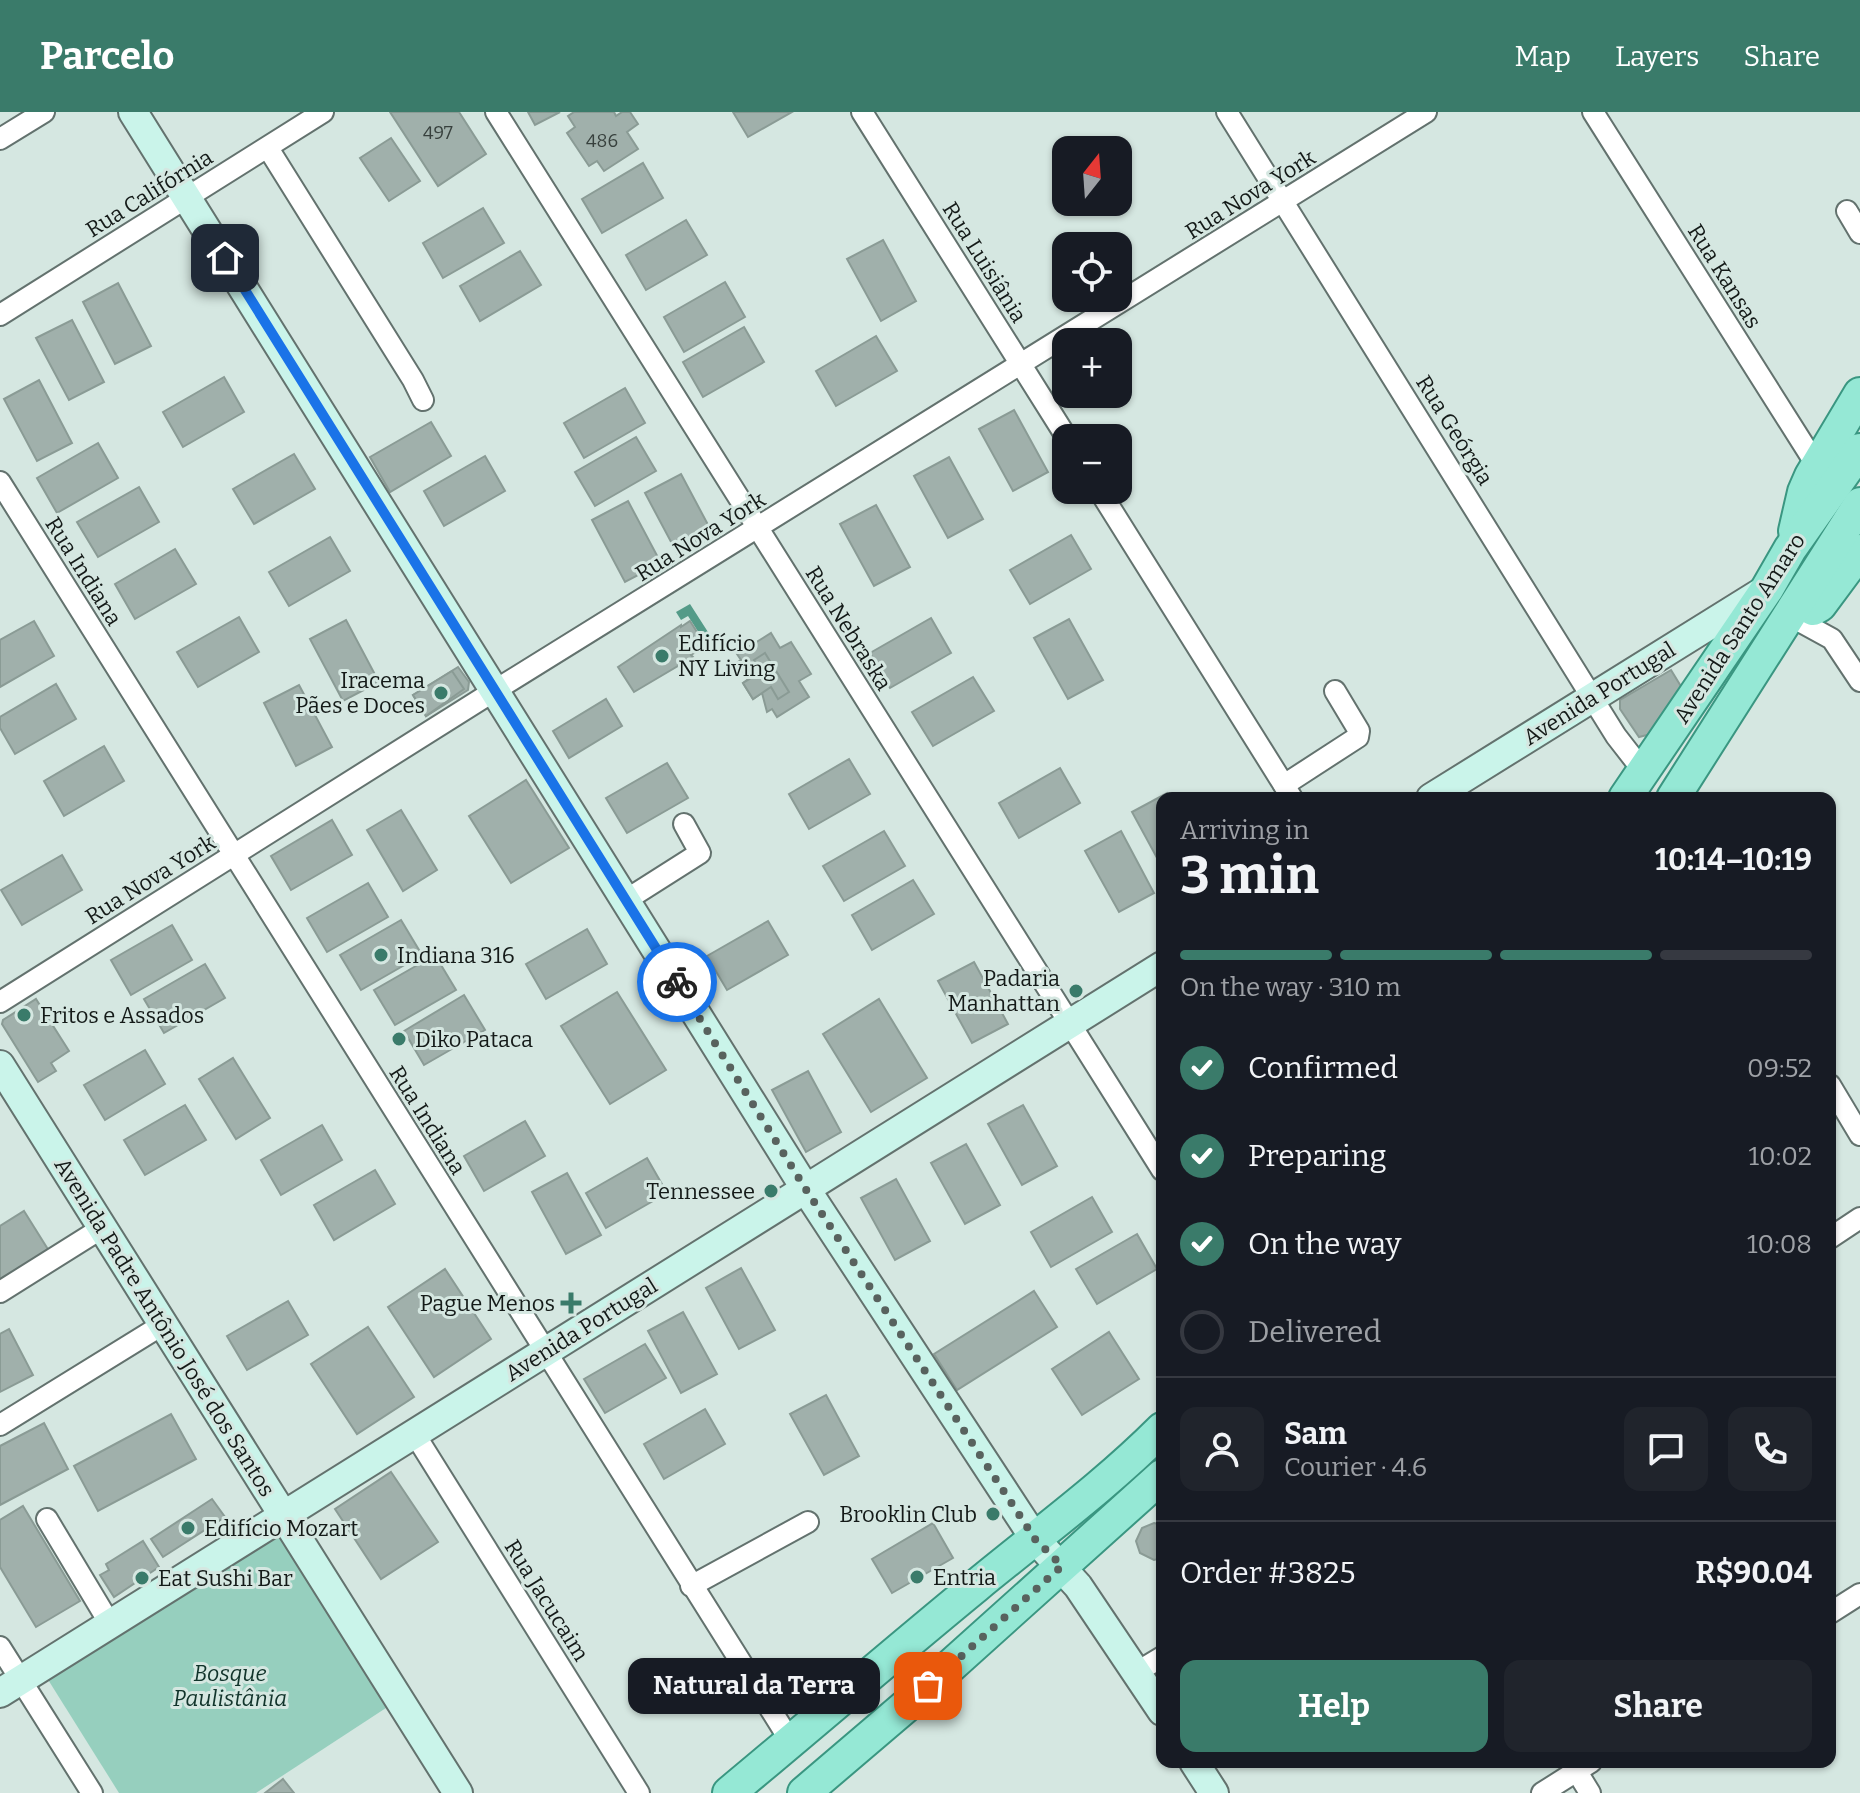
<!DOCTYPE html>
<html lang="en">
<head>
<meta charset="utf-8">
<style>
	body { margin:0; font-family:Bitter,serif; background:#20242c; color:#f1f3f6; height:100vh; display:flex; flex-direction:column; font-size:30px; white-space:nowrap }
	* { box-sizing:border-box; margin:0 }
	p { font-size:26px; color:#9ea1a6 }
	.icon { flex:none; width:44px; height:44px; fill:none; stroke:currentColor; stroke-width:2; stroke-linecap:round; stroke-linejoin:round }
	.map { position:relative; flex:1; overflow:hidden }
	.sheet { position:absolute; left:1156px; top:680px; width:680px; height:976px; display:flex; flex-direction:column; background:#171b24; border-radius:16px; box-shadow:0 2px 6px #0004 }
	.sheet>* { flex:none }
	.needle { width:52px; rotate:17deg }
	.buttons { position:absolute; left:1052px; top:24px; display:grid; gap:16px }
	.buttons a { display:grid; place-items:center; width:80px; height:80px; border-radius:16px; background:#171b24; box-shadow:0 2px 6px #0004; font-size:40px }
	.pin { position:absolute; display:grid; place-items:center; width:68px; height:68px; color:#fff; margin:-34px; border-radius:16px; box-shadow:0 4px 12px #0006 }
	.courier { position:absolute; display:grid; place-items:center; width:80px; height:80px; margin:-40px; border:6px solid #1a73e8; border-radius:50%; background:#fff; color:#222; box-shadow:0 2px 10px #0007 }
	.bubble { position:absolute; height:56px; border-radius:16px; background:#171b24; box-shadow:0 2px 6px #0004; font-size:26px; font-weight:700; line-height:56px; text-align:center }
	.overview em { font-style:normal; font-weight:700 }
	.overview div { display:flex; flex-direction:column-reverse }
	.overview { display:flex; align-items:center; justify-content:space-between; height:136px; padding:0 24px }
	h1 { font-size:52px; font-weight:700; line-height:60px }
	.bar { display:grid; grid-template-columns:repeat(4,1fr); gap:12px 8px; align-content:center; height:96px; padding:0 24px }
	.bar i { height:10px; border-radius:6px; background:#363941 }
	.bar .selected { background:#3a7b6a }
	.bar p { grid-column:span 4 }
	.line { display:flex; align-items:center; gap:20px; padding:0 24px; border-top:2px solid #363941 }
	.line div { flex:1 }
	.round { display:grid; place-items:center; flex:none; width:84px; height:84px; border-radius:16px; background:#20242c }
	ol { padding:0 24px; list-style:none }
	li { display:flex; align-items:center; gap:24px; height:88px }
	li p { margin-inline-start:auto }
	li .icon { padding:8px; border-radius:50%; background:#3a7b6a; color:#fff; stroke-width:4 }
	li:last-child { color:#9ea1a6 }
	li i { width:44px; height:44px; border:4px solid #363941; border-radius:50% }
	.button { display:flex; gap:16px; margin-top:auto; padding:16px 24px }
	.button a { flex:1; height:92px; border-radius:16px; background:#3a7b6a; color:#fff; font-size:32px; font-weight:700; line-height:92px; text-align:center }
	.button a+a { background:#20242c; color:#f1f3f6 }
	header { display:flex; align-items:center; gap:48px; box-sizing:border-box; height:112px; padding:0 40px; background:#3a7b6a; color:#fff }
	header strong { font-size:38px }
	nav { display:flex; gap:44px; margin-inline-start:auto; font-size:28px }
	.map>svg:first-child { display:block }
	.green { fill:#96cfbe }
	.water { fill:#549b88 }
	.building { fill:#a0b0ab; stroke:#8a9b95; stroke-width:2 }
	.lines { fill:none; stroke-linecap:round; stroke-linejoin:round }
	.street-casing { stroke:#63726e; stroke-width:24 }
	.secondary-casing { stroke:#63726e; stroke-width:32 }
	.primary-casing { stroke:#3a9681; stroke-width:36 }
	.street { stroke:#fff; stroke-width:20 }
	.secondary { stroke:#caf4ea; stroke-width:28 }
	.primary { stroke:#95e8d5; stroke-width:32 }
	.done { stroke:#58625e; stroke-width:8; stroke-dasharray:0 14.4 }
	.route { stroke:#1a73e8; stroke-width:10 }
	.poi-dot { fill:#3a7b6a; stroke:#d5e7e1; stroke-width:3 }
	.labels { text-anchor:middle; stroke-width:6; stroke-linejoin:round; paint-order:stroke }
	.number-label { font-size:18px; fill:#37403d }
	.street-label { font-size:22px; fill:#141a18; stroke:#d5e7e1 }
	.poi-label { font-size:22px; fill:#141a18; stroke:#d5e7e1; text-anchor:start }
	.park-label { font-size:22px; font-style:italic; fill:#11342b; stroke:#d5e7e1 }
</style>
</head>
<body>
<header>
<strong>Parcelo</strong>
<nav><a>Map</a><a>Layers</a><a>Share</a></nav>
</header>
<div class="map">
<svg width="1860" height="1681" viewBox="0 0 1860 1681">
	<rect width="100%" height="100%" fill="#d5e7e1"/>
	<path class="green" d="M278,1422L389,1594L256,1681H119L47,1566Z"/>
	<path class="water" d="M690,492L715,531L708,535L688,504L681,508L676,500Z"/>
	<g class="building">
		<path d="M390,0H459L486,42L438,74Z"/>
		<path d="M528,0H560L535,13Z"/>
		<path d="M574,0H614L616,4L622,0H630L638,12L627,20L638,37L604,59L597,49L589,54L567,21L575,15L568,4Z"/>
		<path d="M733,0H792L748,25Z"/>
		<path d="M391,26L420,69L389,89L360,46Z"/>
		<path d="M643,51L663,86L602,121L582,87Z"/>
		<path d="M483,96L504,131L443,166L423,131Z"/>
		<path d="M686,108L707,143L646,178L626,143Z"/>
		<path d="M883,128L916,189L881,209L847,147Z"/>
		<path d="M520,139L541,173L480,209L460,174Z"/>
		<path d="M725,170L745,205L684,240L664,205Z"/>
		<path d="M118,171L151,234L115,252L83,190Z"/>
		<path d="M72,208L104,270L69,288L36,226Z"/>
		<path d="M744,215L764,250L703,285L683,250Z"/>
		<path d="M876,224L897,259L836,294L816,259Z"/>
		<path d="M224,265L244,300L183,335L163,300Z"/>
		<path d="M39,268L72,331L37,349L4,287Z"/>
		<path d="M625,276L645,311L584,346L564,311Z"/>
		<path d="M1014,298L1048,360L1013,379L979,317Z"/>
		<path d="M431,310L451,344L390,380L370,345Z"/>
		<path d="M636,325L656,359L595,394L575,360Z"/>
		<path d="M98,331L118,366L57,401L37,366Z"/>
		<path d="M294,342L315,377L254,412L233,377Z"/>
		<path d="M485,344L505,379L444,414L424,379Z"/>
		<path d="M949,345L983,407L948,426L914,364Z"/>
		<path d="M681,362L714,424L678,443L645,381Z"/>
		<path d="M139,375L159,410L98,445L77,410Z"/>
		<path d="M628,389L661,451L625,470L592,408Z"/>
		<path d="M876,393L910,455L874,474L840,412Z"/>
		<path d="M1071,423L1091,457L1030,492L1010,458Z"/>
		<path d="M330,425L350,459L289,494L269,460Z"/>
		<path d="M175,437L196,472L135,507L115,472Z"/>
		<path d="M239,505L259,540L198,575L177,540Z"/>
		<path d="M931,506L951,541L890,576L870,541Z"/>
		<path d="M1069,507L1103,568L1068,587L1034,526Z"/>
		<path d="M346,508L379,570L343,589L310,527Z"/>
		<path d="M34,509L54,544L0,575V528Z"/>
		<path d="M690,509L706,534L691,543L693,545L634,580L618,555L681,513V515Z"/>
		<path d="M771,521L780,536L791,530L811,562L799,569L809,585L777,605L772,597L767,600L762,581L753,587L743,571L751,565L749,561L744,564L736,551L741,548L737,542Z"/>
		<path d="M765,541L789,580L778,587L771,575L753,587L743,571L761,560L754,548Z"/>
		<path d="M458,555L469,570L468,578L426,604L413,583Z"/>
		<path d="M1671,558L1682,576L1655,621L1639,625L1620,597V588Z"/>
		<path d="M452,559L464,577L426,604L413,583Z"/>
		<path d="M973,565L994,599L933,634L912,600Z"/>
		<path d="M56,572L76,607L15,642L0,616V605Z"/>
		<path d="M299,573L332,635L296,654L264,591Z"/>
		<path d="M606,587L622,614L569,646L553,619Z"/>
		<path d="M104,634L124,669L64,704L44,669Z"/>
		<path d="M849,647L870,682L809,717L789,682Z"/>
		<path d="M667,651L688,686L627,721L606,686Z"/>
		<path d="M1060,656L1080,691L1019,726L999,691Z"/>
		<path d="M526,668L569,736L511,771L469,704Z"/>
		<path d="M1167,681L1170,686H1162V755L1132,700Z"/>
		<path d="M401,698L437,758L403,779L367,718Z"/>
		<path d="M332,708L352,743L291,778L271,744Z"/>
		<path d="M884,719L905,754L844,789L823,754Z"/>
		<path d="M1121,719L1154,781L1119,800L1085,739Z"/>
		<path d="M62,743L82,778L22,813L1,778Z"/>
		<path d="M913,768L934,802L872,838L852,803Z"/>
		<path d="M368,771L388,805L327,840L307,806Z"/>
		<path d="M401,808L422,843L361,878L340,843Z"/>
		<path d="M768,809L788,843L727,878L707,844Z"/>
		<path d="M172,813L192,848L131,883L111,848Z"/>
		<path d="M587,817L607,852L546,887L526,852Z"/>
		<path d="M435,843L456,878L395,913L374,878Z"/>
		<path d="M974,850L1008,912L972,931L938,869Z"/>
		<path d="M205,852L225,886L164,921L144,887Z"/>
		<path d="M617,880L666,958L610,992L561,914Z"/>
		<path d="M464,883L485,918L424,953L404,919Z"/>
		<path d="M36,887L69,939L51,951L56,959L38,970L2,912L3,908Z"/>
		<path d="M879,887L927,966L871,1000L823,922Z"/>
		<path d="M145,938L165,972L105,1008L84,973Z"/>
		<path d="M233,946L270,1006L236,1027L199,967Z"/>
		<path d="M808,959L841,1020L806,1040L772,978Z"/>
		<path d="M185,993L206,1028L145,1063L124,1028Z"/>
		<path d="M1023,993L1057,1054L1022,1073L988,1012Z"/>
		<path d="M525,1009L545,1044L484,1079L464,1044Z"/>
		<path d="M322,1013L342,1048L281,1083L261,1048Z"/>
		<path d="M966,1032L1000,1093L965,1112L931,1051Z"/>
		<path d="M647,1046L667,1081L606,1116L586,1081Z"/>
		<path d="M375,1058L395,1092L334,1128L314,1093Z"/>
		<path d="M567,1061L601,1123L566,1142L532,1080Z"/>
		<path d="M896,1067L930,1129L895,1148L861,1086Z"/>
		<path d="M1092,1085L1112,1120L1051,1155L1031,1120Z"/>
		<path d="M24,1099L49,1139L0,1169V1114Z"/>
		<path d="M1137,1122L1157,1157L1097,1192L1076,1157Z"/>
		<path d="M741,1156L775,1218L739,1237L706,1176Z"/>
		<path d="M445,1157L491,1227L434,1265L388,1195Z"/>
		<path d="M1034,1179L1057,1215L957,1278L934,1242Z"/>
		<path d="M288,1189L308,1223L247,1258L227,1224Z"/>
		<path d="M683,1200L717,1262L681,1281L648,1219Z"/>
		<path d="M368,1215L414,1285L357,1322L311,1252Z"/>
		<path d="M9,1217L33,1263L0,1280V1222Z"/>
		<path d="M1109,1220L1139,1267L1082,1303L1052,1257Z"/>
		<path d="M645,1232L666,1266L605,1301L584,1267Z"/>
		<path d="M826,1283L859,1344L824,1363L790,1302Z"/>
		<path d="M705,1297L725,1332L664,1367L644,1332Z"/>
		<path d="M171,1302L196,1347L98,1399L74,1354Z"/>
		<path d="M44,1311L68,1357L0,1393V1334Z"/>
		<path d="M391,1360L438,1430L381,1467L335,1397Z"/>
		<path d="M212,1387L225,1405L163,1445L151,1427Z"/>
		<path d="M23,1394L80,1489L36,1515L0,1455V1408Z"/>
		<path d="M933,1411L953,1446L892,1481L872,1447Z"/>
		<path d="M1154,1411L1162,1413V1446L1154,1448L1140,1441L1136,1429L1142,1416Z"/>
		<path d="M143,1429L159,1455L114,1485L100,1463L109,1458L106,1452Z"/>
		<path d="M283,1667L294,1681H265Z"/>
	</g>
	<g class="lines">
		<defs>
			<g id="street">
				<path d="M496,0L1162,1058"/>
				<path d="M862,0L1067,326"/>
				<path d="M1227,0L1616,624L1644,660"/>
				<path d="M1593,0L1817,354"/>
				<path d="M0,27L44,0"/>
				<path d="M268,36L413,268L423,288"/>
				<path d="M1847,99L1860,121"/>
				<path d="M0,203L323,0"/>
				<path d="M0,370L791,1630"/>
				<path d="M1099,378L1292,686"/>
				<path d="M1790,504L1832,527L1860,569"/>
				<path d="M1284,673L1358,625L1359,619L1335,579"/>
				<path d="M626,788L700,741L684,712"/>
				<path d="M0,890L494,579L1426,0"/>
				<path d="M1830,973L1860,1023"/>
				<path d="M1830,1126L1860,1106"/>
				<path d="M0,1180L102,1116"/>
				<path d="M0,1313L162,1213"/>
				<path d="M414,1321L639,1681"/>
				<path d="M47,1407L110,1512"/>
				<path d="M691,1474L808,1410"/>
				<path d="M1830,1501L1860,1482"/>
				<path d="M0,1535L92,1681"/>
				<path d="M1137,1560L1162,1545"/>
				<path d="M1571,1650L1590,1681"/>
				<path d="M1542,1681L1591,1650"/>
			</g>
			<g id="secondary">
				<path d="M133,0L805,1076L1035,1427L1078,1474L1162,1599"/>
				<path d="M1431,686L1767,477"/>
				<path d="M0,953L458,1681"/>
				<path d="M0,1581L1162,854"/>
				<path d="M1194,1650L1214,1681"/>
			</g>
			<g id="primary">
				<path d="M1795,419L1804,380L1811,364L1860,282"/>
				<path d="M1813,497L1820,493L1860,439"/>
				<path d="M1625,686L1767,477L1790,437L1860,338"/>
				<path d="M1673,686L1860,392"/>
				<path d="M729,1681C812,1612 893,1542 976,1474C1039,1422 1104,1375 1162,1317"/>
				<path d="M804,1681L906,1594L1162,1364"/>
			</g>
		</defs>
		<use href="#street" class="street-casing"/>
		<use href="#secondary" class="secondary-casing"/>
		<use href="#primary" class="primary-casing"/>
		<use href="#street" class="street"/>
		<use href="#secondary" class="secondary"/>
		<use href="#primary" class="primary"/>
	</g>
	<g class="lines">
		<path class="done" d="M677,870L805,1076L1035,1427L1062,1454L928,1574"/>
		<path class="route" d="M225,146L677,870"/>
	</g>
	<g class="poi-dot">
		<circle cx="662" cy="544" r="8"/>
		<circle cx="441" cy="581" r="8"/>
		<circle cx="381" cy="843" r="8"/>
		<circle cx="1076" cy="879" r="8"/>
		<circle cx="24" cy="903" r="8"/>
		<circle cx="399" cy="927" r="8"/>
		<circle cx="771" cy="1079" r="8"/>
		<path d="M567 1179h8v8h8v8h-8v8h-8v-8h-8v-8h8z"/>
		<circle cx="993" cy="1402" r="8"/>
		<circle cx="188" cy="1416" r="8"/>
		<circle cx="917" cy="1465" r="8"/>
		<circle cx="142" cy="1466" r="8"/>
	</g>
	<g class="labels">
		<g class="number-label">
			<text x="438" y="27">497</text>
			<text x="602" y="35">486</text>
		</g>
		<g class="street-label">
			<text transform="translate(149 81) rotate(-32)" y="8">Rua Califórnia</text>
			<text transform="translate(1250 82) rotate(-32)" y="8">Rua Nova York</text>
			<text transform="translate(985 150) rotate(58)" y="8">Rua Luisiânia</text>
			<text transform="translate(1725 164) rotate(58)" y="8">Rua Kansas</text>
			<text transform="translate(1455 318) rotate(58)" y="8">Rua Geórgia</text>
			<text transform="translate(700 424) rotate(-32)" y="8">Rua Nova York</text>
			<text transform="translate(84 459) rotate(58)" y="8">Rua Indiana</text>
			<text transform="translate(849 516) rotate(58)" y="8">Rua Nebraska</text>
			<text transform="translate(1739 516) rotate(-57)" y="8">Avenida Santo Amaro</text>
			<text transform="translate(1599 581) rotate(-32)" y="8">Avenida Portugal</text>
			<text transform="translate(150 767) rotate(-32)" y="8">Rua Nova York</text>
			<text transform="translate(428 1008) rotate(58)" y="8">Rua Indiana</text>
			<text transform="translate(165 1215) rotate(58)" y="8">Avenida Padre Antônio José dos Santos</text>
			<text transform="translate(581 1217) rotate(-32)" y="8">Avenida Portugal</text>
			<text transform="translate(547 1488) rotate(58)" y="8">Rua Jacucaim</text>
		</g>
		<g class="poi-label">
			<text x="678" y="539">Edifício<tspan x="678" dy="25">NY Living</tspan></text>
			<text x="425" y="576" text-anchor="end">Iracema<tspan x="425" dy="25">Pães e Doces</tspan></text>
			<text x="397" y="851">Indiana 316</text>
			<text x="1060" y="874" text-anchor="end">Padaria<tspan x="1060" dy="25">Manhattan</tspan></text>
			<text x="40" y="911">Fritos e Assados</text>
			<text x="415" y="935">Diko Pataca</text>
			<text x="755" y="1087" text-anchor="end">Tennessee</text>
			<text x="555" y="1199" text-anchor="end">Pague Menos</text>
			<text x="977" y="1410" text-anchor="end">Brooklin Club</text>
			<text x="204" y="1424">Edifício Mozart</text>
			<text x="933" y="1473">Entria</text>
			<text x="158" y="1474">Eat Sushi Bar</text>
		</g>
		<g class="park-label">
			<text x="230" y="1569">Bosque<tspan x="230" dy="25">Paulistânia</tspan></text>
		</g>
	</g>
</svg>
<div class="buttons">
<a><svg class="needle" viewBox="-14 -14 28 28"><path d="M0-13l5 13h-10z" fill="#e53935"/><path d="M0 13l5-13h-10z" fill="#9ea1a6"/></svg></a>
<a><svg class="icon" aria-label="locate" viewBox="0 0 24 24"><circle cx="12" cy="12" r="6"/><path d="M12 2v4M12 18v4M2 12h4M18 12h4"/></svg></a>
<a>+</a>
<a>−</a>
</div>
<div class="pin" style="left:928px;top:1574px;background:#ea580c"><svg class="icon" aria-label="bag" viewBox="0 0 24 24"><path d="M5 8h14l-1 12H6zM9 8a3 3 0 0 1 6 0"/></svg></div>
<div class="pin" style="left:225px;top:146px;background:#1f2937"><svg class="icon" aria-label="home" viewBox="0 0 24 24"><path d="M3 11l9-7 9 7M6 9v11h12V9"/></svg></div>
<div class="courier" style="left:677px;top:870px"><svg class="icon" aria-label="bike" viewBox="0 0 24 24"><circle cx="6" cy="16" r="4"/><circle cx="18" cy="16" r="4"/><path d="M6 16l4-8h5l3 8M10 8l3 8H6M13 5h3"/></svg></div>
<div class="bubble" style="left:628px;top:1546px;width:252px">Natural da Terra</div>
<section class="sheet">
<div class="overview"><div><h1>3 min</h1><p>Arriving in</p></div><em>10:14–10:19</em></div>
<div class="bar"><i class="selected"></i><i class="selected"></i><i class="selected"></i><i></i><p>On the way · 310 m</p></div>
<ol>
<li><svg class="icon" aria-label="check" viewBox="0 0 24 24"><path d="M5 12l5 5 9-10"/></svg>Confirmed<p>09:52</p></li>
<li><svg class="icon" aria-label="check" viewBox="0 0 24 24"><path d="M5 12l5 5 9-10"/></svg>Preparing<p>10:02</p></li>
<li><svg class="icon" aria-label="check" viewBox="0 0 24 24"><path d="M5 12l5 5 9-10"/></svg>On the way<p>10:08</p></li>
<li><i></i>Delivered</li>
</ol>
<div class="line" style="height:144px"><a class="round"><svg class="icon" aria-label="person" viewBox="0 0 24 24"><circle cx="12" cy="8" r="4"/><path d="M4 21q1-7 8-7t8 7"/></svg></a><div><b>Sam</b><p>Courier · 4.6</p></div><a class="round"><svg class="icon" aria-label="chat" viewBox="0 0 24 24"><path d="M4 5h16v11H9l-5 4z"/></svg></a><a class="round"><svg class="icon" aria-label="phone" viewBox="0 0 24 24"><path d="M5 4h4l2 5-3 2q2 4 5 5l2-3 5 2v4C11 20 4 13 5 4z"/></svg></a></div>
<div class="line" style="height:104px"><div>Order #3825</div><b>R$90.04</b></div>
<div class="button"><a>Help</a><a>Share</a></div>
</section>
</div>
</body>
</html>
